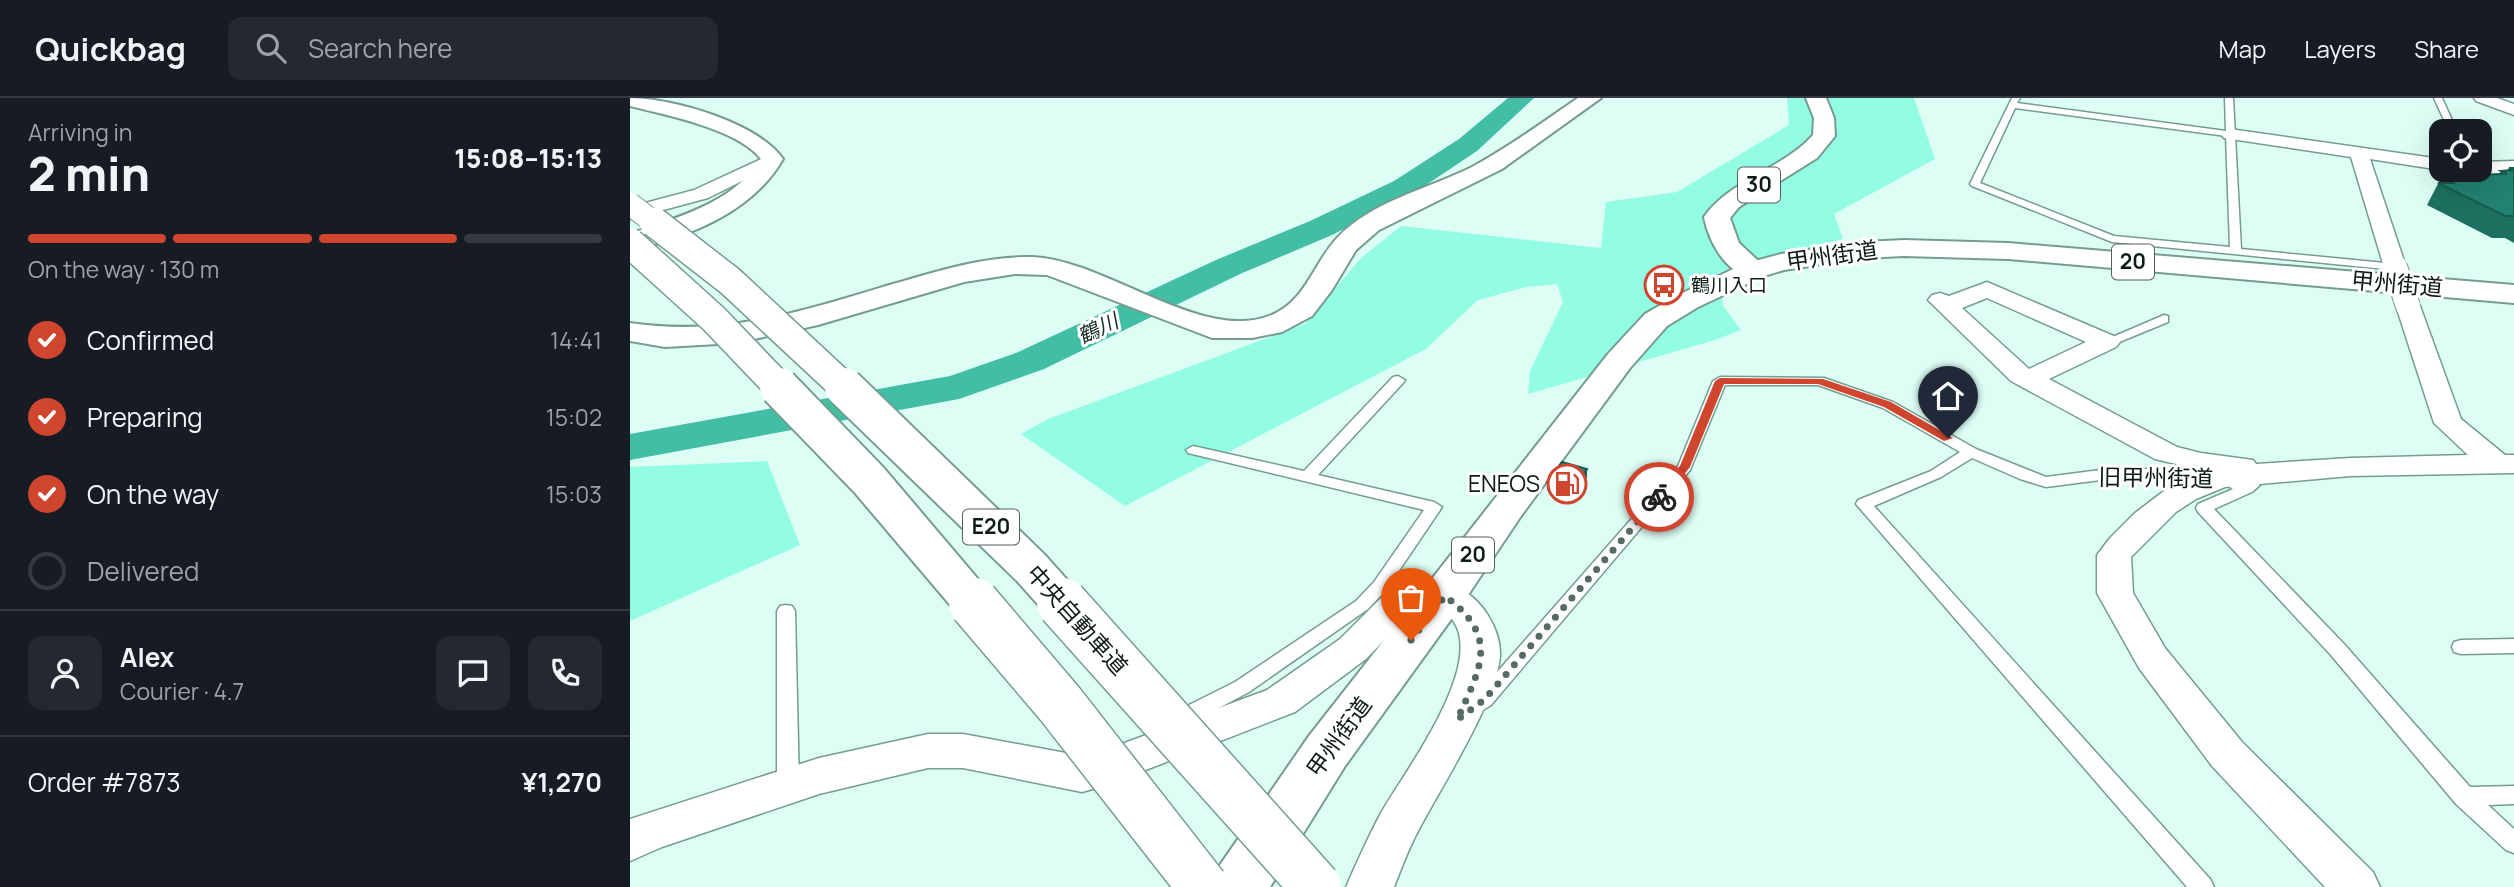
<!DOCTYPE html>
<html lang="en">
<head>
<meta charset="utf-8">
<style>
	body { margin:0; font-family:Manrope,"Noto Sans JP",sans-serif; background:#242831; color:#f1f3f6; height:100vh; display:flex; flex-direction:column; font-size:26px; white-space:nowrap }
	* { box-sizing:border-box; margin:0 }
	p { font-size:23px; color:#9ea1a6 }
	.icon { flex:none; width:38px; height:38px; fill:none; stroke:currentColor; stroke-width:2; stroke-linecap:round; stroke-linejoin:round }
	.map { position:relative; flex:1; overflow:hidden }
	.details { display:flex; flex-direction:column; background:#171b24; width:630px }
	.details>* { flex:none }
	.buttons { position:absolute; left:1799px; top:21px; display:grid; gap:14px }
	.buttons a { display:grid; place-items:center; width:63px; height:63px; border-radius:14px; background:#171b24; box-shadow:0 7px 28px #0002; font-size:35px }
	.pin { position:absolute; display:grid; place-items:center; width:60px; height:60px; color:#fff; margin:-72px -30px; border-radius:50% 50% 50% 0; rotate:-45deg; box-shadow:0 0 7px #0007 }
	.pin .icon { rotate:45deg }
	.courier { position:absolute; display:grid; place-items:center; width:70px; height:70px; margin:-35px; border:5px solid #d0452e; border-radius:50%; background:#fff; color:#222; box-shadow:0 2px 9px #0007 }
	.headline em { font-style:normal; font-weight:800 }
	.headline div { display:flex; flex-direction:column-reverse }
	.headline { display:flex; align-items:center; justify-content:space-between; height:119px; padding:0 28px }
	h1 { font-size:46px; font-weight:800; line-height:52px }
	.bar { display:grid; grid-template-columns:repeat(4,1fr); gap:10px 7px; align-content:center; height:84px; padding:0 28px }
	.bar i { height:9px; border-radius:5px; background:#363941 }
	.bar .on { background:#d0452e }
	.bar p { grid-column:span 4 }
	.line { display:flex; align-items:center; gap:18px; padding:0 28px; border-top:2px solid #363941 }
	.line div { flex:1 }
	.round { display:grid; place-items:center; flex:none; width:74px; height:74px; border-radius:14px; background:#242831 }
	ol { padding:0 28px; list-style:none }
	li { display:flex; align-items:center; gap:21px; height:77px }
	li p { margin-inline-start:auto }
	li .icon { padding:7px; border-radius:50%; background:#d0452e; color:#fff; stroke-width:4 }
	li:last-child { color:#9ea1a6 }
	li i { width:38px; height:38px; border:4px solid #363941; border-radius:50% }
	header { display:flex; align-items:center; gap:42px; box-sizing:border-box; height:98px; padding:0 35px; background:#171b24; border-bottom:2px solid #363941 }
	header strong { font-size:33px }
	nav { display:flex; gap:38px; margin-inline-start:auto; font-size:24px }
	.search { width:490px; height:63px; background:#242831; display:flex; align-items:center; gap:18px; box-sizing:border-box; padding:0 24px; border-radius:14px; color:#9ea1a6; font-size:26px }
	main { display:flex; flex:1; min-height:0 }
	.map>svg:first-child { display:block }
	.green { fill:#93fde4 }
	.lines { fill:none; stroke-linecap:round; stroke-linejoin:round }
	.river { fill:#42bea5; fill-rule:evenodd }
	.lane-casing { stroke:#759c91; stroke-width:3 }
	.street-casing { stroke:#759c91; stroke-width:3 }
	.secondary-casing { stroke:#759c91; stroke-width:4 }
	.primary-casing { stroke:#759c91; stroke-width:4 }
	.highway-casing { stroke:#759c91; stroke-width:4 }
	.lane { fill:#fff; fill-rule:evenodd }
	.street { fill:#fff; fill-rule:evenodd }
	.secondary { fill:#fff; fill-rule:evenodd }
	.primary { fill:#fff; fill-rule:evenodd }
	.highway { fill:#fff; fill-rule:evenodd }
	.street-bridge-casing { stroke:#759c91; stroke-width:26; stroke-linecap:butt }
	.highway-bridge-far3-casing { stroke:#759c91; stroke-width:24; stroke-linecap:butt }
	.highway-bridge-far2-casing { stroke:#759c91; stroke-width:32; stroke-linecap:butt }
	.highway-bridge-far1-casing { stroke:#759c91; stroke-width:42; stroke-linecap:butt }
	.highway-bridge-casing { stroke:#759c91; stroke-width:53; stroke-linecap:butt }
	.street-bridge { stroke:#fff; stroke-width:24 }
	.highway-bridge-far3 { stroke:#fff; stroke-width:22 }
	.highway-bridge-far2 { stroke:#fff; stroke-width:29 }
	.highway-bridge-far1 { stroke:#fff; stroke-width:38 }
	.highway-bridge { stroke:#fff; stroke-width:50 }
	.wall { fill:#1d7060 }
	.shaded-wall { fill:#185b4e }
	.building { fill:#228270; stroke:#185b4e; stroke-width:2 }
	.route { fill:#d0452e }
	.done { stroke:#556a65; stroke-width:7; stroke-dasharray:0 12.6 }
	.labels { text-anchor:middle; stroke-width:6; stroke-linejoin:round; paint-order:stroke }
	.far-poi-label { font-size:19px; fill:#0c1b17; stroke:#fff; text-anchor:start }
	.shield { fill:#fff; stroke:#555f5d; stroke-width:2 }
	.shield-label { font-size:21px; font-weight:bold; fill:#0c1b17 }
	.far-water-label { font-size:21px; font-style:italic; fill:#192e28; stroke:#fff }
	.street-label { font-size:23px; fill:#0c1b17; stroke:#fff }
	.poi-label { font-size:23px; fill:#0c1b17; stroke:#fff; text-anchor:end }
</style>
</head>
<body>
<header>
<strong>Quickbag</strong>
<div class="search"><svg class="icon" aria-label="search" viewBox="0 0 24 24"><circle cx="10" cy="10" r="6"/><path d="M15 15l6 6"/></svg>Search here</div>
<nav><a>Map</a><a>Layers</a><a>Share</a></nav>
</header>
<main>
<section class="details">
<div class="headline"><div><h1>2 min</h1><p>Arriving in</p></div><em>15:08–15:13</em></div>
<div class="bar"><i class="on"></i><i class="on"></i><i class="on"></i><i></i><p>On the way · 130 m</p></div>
<ol>
<li><svg class="icon" aria-label="check" viewBox="0 0 24 24"><path d="M5 12l5 5 9-10"/></svg>Confirmed<p>14:41</p></li>
<li><svg class="icon" aria-label="check" viewBox="0 0 24 24"><path d="M5 12l5 5 9-10"/></svg>Preparing<p>15:02</p></li>
<li><svg class="icon" aria-label="check" viewBox="0 0 24 24"><path d="M5 12l5 5 9-10"/></svg>On the way<p>15:03</p></li>
<li><i></i>Delivered</li>
</ol>
<div class="line" style="height:126px"><a class="round"><svg class="icon" aria-label="person" viewBox="0 0 24 24"><circle cx="12" cy="8" r="4"/><path d="M4 21q1-7 8-7t8 7"/></svg></a><div><b>Alex</b><p>Courier · 4.7</p></div><a class="round"><svg class="icon" aria-label="chat" viewBox="0 0 24 24"><path d="M4 5h16v11H9l-5 4z"/></svg></a><a class="round"><svg class="icon" aria-label="phone" viewBox="0 0 24 24"><path d="M5 4h4l2 5-3 2q2 4 5 5l2-3 5 2v4C11 20 4 13 5 4z"/></svg></a></div>
<div class="line" style="height:91px"><div>Order #7873</div><b>¥1,270</b></div>
</section>
<div class="map">
<svg width="1884" height="789" viewBox="0 0 1884 789">
	<rect width="100%" height="100%" fill="#ddfef5"/>
	<g class="green">
		<path d="M1157,0H1284L1305,61L1204,116L1213,141L1088,175L1093,208L1111,232L1085,242L898,296L900,273L933,204L927,186L896,189L848,202L796,251L495,408L391,336L418,321L675,226L731,160L771,128L971,150L976,104L1047,94L1159,27Z"/>
		<path d="M137,363L170,447L0,523V369Z"/>
	</g>
	<g class="lines">
		<path class="river" d="M878,0H904L847,53L784,95L702,137L610,176L414,271L329,301L0,362V336L320,278L386,255L586,162L680,123L764,83L829,41Z"/>
		<defs>
			<g id="lane">
				<path d="M1382,0H1390L1387,5L1596,33L1595,0H1603L1611,151L1765,166L1771,169L1765,172L1482,144L1342,88L1340,86ZM1385,10L1596,38L1600,149L1484,138L1350,85Z"/>
				<path d="M1804,0H1812L1827,33H1819Z"/>
				<path d="M1534,217L1538,218V224L1482,247L1477,248L1471,244Z"/>
				<path d="M768,278L775,282L773,285L688,377L804,404L812,409L756,492L738,511L619,594L553,629L546,631L539,629L536,623L539,617L605,584L726,503L744,484L794,412L558,355L556,352L563,348L674,373L763,279Z"/>
				<path d="M1090,279L1194,280L1263,304L1346,351L1416,379L1486,370L1517,371L1582,381L1585,384L1577,389L1517,381L1486,380L1416,389L1390,381L1342,360L1311,379L1244,408L1580,781L1584,789H1557L1226,406L1228,402L1301,373L1330,354L1253,310L1188,287H1095L1060,372L861,607L845,617L838,615L835,609L847,597L1048,368L1083,283Z"/>
				<path d="M1603,381L1622,382L1630,387L1622,394L1584,411L1714,546L1840,689L1884,688V706L1858,707L1884,731V755L1876,752L1826,706L1700,556L1568,414L1566,410L1568,406L1603,391L1595,386Z"/>
				<path d="M156,507L162,508L165,513L169,688L166,694L158,697L150,694L147,688V513L150,508Z"/>
				<path d="M1884,541V555L1831,556L1824,554L1822,549L1824,544L1831,542Z"/>
			</g>
			<g id="street">
				<path d="M1844,0H1867L1884,6V17L1846,3Z"/>
				<path d="M1600,31L1811,61V72L1740,61L1776,169L1773,174H1757L1754,169L1721,59L1594,40L1591,36Z"/>
				<path d="M142,56L151,61L148,65L78,100L0,121V109L64,92Z"/>
				<path d="M1884,63V75L1850,76L1842,72H1850V64Z"/>
				<path d="M1357,184L1486,239L1490,244L1486,249L1419,281L1547,349L1571,355L1623,362L1626,366L1720,360L1838,357L1804,325L1766,208L1769,203L1778,201L1787,203L1790,208L1831,321L1875,357H1884V375L1720,378L1595,389L1566,401L1546,414L1501,459L1503,495L1535,550L1612,644L1743,774L1750,789H1695L1582,668L1509,570L1467,495V457L1480,440L1505,415L1534,393L1556,381L1580,374L1525,361L1381,283L1298,202L1302,197L1310,195L1319,198ZM1357,200L1456,244L1399,271L1332,210Z"/>
				<path d="M790,480C802,483 815,484 826,489C851,499 871,531 870,557C868,602 809,692 787,735C778,752 771,771 764,789H716C727,764 738,739 751,715C774,673 888,528 794,505L784,511L736,561L665,614L477,687L452,694L333,670H298L189,696L32,749L0,763V721L189,660L298,636H333L452,658L473,653L637,592L710,541L758,493Z"/>
			</g>
			<g id="secondary">
				<path d="M0,0C43,0 128,25 153,61C122,115 59,138 0,153V136C47,119 102,106 131,61C108,31 36,17 0,8Z"/>
				<path d="M948,0H971L872,71L749,132L726,152L702,192L682,218L652,234L622,240H582L417,177L385,176L334,184L188,227L106,245L35,249L0,243V225C95,239 173,213 263,186C308,173 355,158 403,159C475,162 571,244 639,218C675,205 683,166 707,140C742,103 798,91 842,69C879,49 913,24 948,0Z"/>
			</g>
			<path id="primary" d="M1176,0H1196L1204,20L1205,38L1187,60L1109,109L1100,120L1109,145L1138,172L1134,178C1101,186 1079,146 1074,119C1101,81 1153,71 1183,37L1184,20Z"/>
			<path id="highway" d="M1274,142L1378,145L1884,187V205L1378,161L1274,158L1233,160L1154,172L1134,178L1068,209L1037,228L1000,270L891,418L830,509L715,668L640,789H579L588,770L679,638L978,256L1015,216L1048,197L1114,166L1151,156L1233,144Z"/>
		</defs>
		<use href="#lane" class="lane-casing"/>
		<use href="#street" class="street-casing"/>
		<use href="#secondary" class="secondary-casing"/>
		<use href="#primary" class="primary-casing"/>
		<use href="#highway" class="highway-casing"/>
		<use href="#lane" class="lane"/>
		<use href="#street" class="street"/>
		<use href="#secondary" class="secondary"/>
		<use href="#primary" class="primary"/>
		<use href="#highway" class="highway"/>
		<defs>
			<path id="street-bridge" d="M1765,169L1778,208"/>
			<path id="highway-bridge-far3" d="M0,106L26,126"/>
			<g id="highway-bridge-far2">
				<path d="M24,124L100,183L216,291"/>
				<path d="M0,145L84,221L151,291"/>
			</g>
			<g id="highway-bridge-far1">
				<path d="M149,289L239,382L345,507"/>
				<path d="M214,289L401,470L434,507"/>
			</g>
			<g id="highway-bridge">
				<path d="M344,505L430,606L573,789"/>
				<path d="M432,505L686,789"/>
			</g>
		</defs>
		<use href="#street-bridge" class="street-bridge-casing"/>
		<use href="#highway-bridge-far3" class="highway-bridge-far3-casing"/>
		<use href="#highway-bridge-far2" class="highway-bridge-far2-casing"/>
		<use href="#highway-bridge-far1" class="highway-bridge-far1-casing"/>
		<use href="#highway-bridge" class="highway-bridge-casing"/>
		<use href="#street-bridge" class="street-bridge"/>
		<use href="#highway-bridge-far3" class="highway-bridge-far3"/>
		<use href="#highway-bridge-far2" class="highway-bridge-far2"/>
		<use href="#highway-bridge-far1" class="highway-bridge-far1"/>
		<use href="#highway-bridge" class="highway-bridge"/>
	</g>
	<g class="wall">
		<path d="M1879,70H1884V145L1875,140H1862L1797,107L1812,78L1869,76L1871,73H1877Z"/>
		<path d="M957,371V379L943,400L917,392V384Z"/>
	</g>
	<path class="shaded-wall" d="M957,371V379L943,400V392Z"/>
	<g class="building">
		<path d="M1879,70H1884V118H1875L1808,85H1825L1812,78L1877,76L1871,73L1884,72Z"/>
		<path d="M932,364L957,371L943,392L917,384Z"/>
	</g>
	<path class="route" d="M1090,280L1193,281L1261,304L1323,340L1314,343L1254,309L1188,286H1094L1060,369L1033,402H1025V397L1050,368L1085,283Z"/>
	<g class="lines">
		<path class="done" d="M781,542L815,498C870,539 851,569 827,622L854,602L1029,399"/>
	</g>
	<defs>
		<symbol id="bus-ring" viewBox="-11 -11 22 22"><circle r="9.5" fill="#fff" stroke="#d0452e" stroke-width="1.5"/><path d="M-5-6H5V4H4V6H2V4H-2V6H-4V4H-5ZM-3.5-4V0h7V-4ZM-3.5 1.2v1.5H-2V1.2ZM2 1.2v1.5H3.5V1.2Z" fill="#d0452e"/></symbol>
		<symbol id="fuel-ring" viewBox="-11 -11 22 22"><circle r="9.5" fill="#fff" stroke="#d0452e" stroke-width="1.5"/><path d="M-5.5-6h7V0h2V4h1.3V-2.5L3-4.5l.8-.8L6-3V5H2.5V1h-1V6h-7ZM-4.2-4.7v3.2H.2V-4.7Z" fill="#d0452e"/></symbol>
	</defs>
	<g fill-rule="evenodd">
		<use href="#bus-ring" x="1012" y="165" width="44" height="44"/>
		<use href="#fuel-ring" x="915" y="364" width="44" height="44"/>
	</g>
	<g class="labels">
		<g class="far-poi-label">
			<text x="1061" y="194">鶴川入口</text>
		</g>
		<g class="shield">
			<rect x="1108" y="69.5" width="42" height="35" rx="5"/>
			<rect x="1482" y="146.5" width="42" height="35" rx="5"/>
			<rect x="333" y="411.5" width="56" height="35" rx="5"/>
			<rect x="822" y="439.5" width="42" height="35" rx="5"/>
		</g>
		<g class="shield-label">
			<text x="1129" y="94">30</text>
			<text x="1503" y="171">20</text>
			<text x="361" y="436">E20</text>
			<text x="843" y="464">20</text>
		</g>
		<g class="far-water-label">
			<text transform="translate(468 231) rotate(-25)" y="7">鶴川</text>
		</g>
		<g class="street-label">
			<text transform="translate(1202 158) rotate(-8)" y="8">甲州街道</text>
			<text transform="translate(1767 186) rotate(5)" y="8">甲州街道</text>
			<text transform="translate(1526 380) rotate(1)" y="8">旧甲州街道</text>
			<text transform="translate(447 522) rotate(48)" y="8">中央自動車道</text>
			<text transform="translate(709 639) rotate(-54)" y="8">甲州街道</text>
		</g>
		<g class="poi-label">
			<text x="910" y="394">ENEOS</text>
		</g>
	</g>
</svg>
<div class="buttons">
<a><svg class="icon" aria-label="locate" viewBox="0 0 24 24"><circle cx="12" cy="12" r="6"/><path d="M12 2v4M12 18v4M2 12h4M18 12h4"/></svg></a>
</div>
<div class="pin" style="left:781px;top:542px;background:#ea580c"><svg class="icon" aria-label="bag" viewBox="0 0 24 24"><path d="M5 8h14l-1 12H6zM9 8a3 3 0 0 1 6 0"/></svg></div>
<div class="pin" style="left:1318px;top:340px;background:#1f2937"><svg class="icon" aria-label="home" viewBox="0 0 24 24"><path d="M3 11l9-7 9 7M6 9v11h12V9"/></svg></div>
<div class="courier" style="left:1029px;top:399px"><svg class="icon" aria-label="bike" viewBox="0 0 24 24"><circle cx="6" cy="16" r="4"/><circle cx="18" cy="16" r="4"/><path d="M6 16l4-8h5l3 8M10 8l3 8H6M13 5h3"/></svg></div>
</div>
</main>
</body>
</html>
